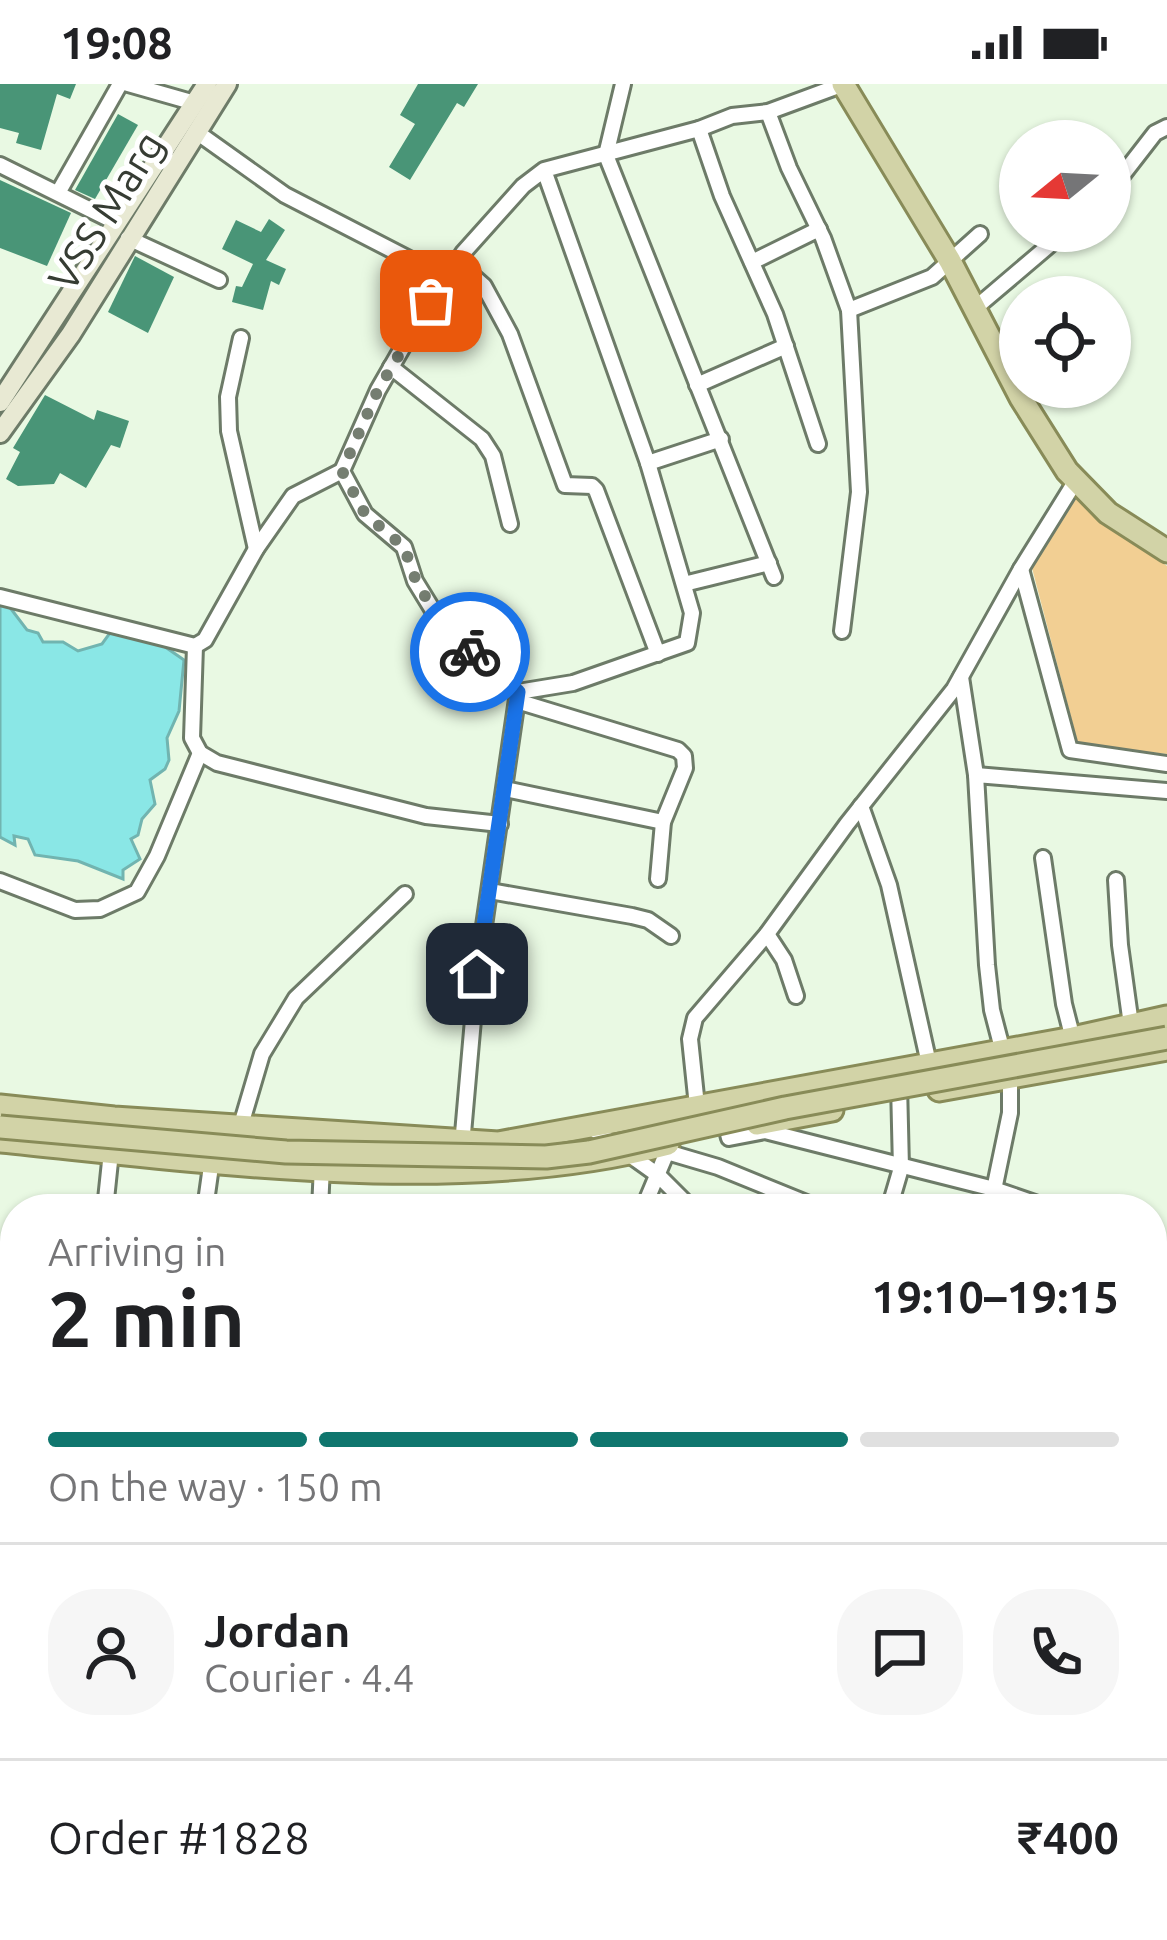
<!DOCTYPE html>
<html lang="en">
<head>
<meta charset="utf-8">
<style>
	body { margin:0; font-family:Ubuntu,sans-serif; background:#f6f6f6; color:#202124; height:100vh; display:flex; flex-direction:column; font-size:45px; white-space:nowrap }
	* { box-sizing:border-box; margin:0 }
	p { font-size:39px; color:#757577 }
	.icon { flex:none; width:66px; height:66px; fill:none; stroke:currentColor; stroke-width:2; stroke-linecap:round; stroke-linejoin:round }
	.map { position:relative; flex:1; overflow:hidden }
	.sheet { position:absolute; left:0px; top:1110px; width:1167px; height:747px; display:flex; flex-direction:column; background:#fff; border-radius:48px 48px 0 0; box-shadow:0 3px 9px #0004 }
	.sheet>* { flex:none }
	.needle { width:78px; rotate:252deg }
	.buttons { position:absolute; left:999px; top:36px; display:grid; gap:24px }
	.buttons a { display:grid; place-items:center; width:132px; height:132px; border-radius:50%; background:#fff; box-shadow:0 3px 9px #0004; font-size:60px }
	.pin { position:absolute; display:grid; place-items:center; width:102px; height:102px; color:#fff; margin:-51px; border-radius:24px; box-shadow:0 6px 18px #0006 }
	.courier { position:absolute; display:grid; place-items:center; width:120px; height:120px; margin:-60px; border:9px solid #1a73e8; border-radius:50%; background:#fff; color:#222; box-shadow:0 3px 15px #0007 }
	.overview em { font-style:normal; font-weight:700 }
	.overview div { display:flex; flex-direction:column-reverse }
	.overview { display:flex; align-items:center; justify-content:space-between; height:204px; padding:0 48px }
	h1 { font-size:78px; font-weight:700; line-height:90px }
	.bar { display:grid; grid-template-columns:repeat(4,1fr); gap:18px 12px; align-content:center; height:144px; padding:0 48px }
	.bar i { height:15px; border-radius:9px; background:#e0e0e0 }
	.bar .active { background:#0f766e }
	.bar p { grid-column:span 4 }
	.line { display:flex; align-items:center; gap:30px; padding:0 48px; border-top:3px solid #e0e0e0 }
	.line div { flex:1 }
	.round { display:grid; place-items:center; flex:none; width:126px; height:126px; border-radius:48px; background:#f6f6f6 }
	.status { display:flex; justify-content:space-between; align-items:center; height:84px; padding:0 60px; background:#fff; direction:ltr }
	.status svg { height:33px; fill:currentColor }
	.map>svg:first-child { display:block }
	.green { fill:#f2cf93 }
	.water { fill:#8ae7e6; stroke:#71b4b0; stroke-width:3 }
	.building { fill:#499577 }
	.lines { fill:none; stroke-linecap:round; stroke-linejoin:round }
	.minor-casing { stroke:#6d7b68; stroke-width:20 }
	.secondary-casing { stroke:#6d7b68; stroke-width:24 }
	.primary-casing { stroke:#888b58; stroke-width:27 }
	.minor { stroke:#fff; stroke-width:14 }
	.secondary { stroke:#e8e9d3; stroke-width:18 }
	.primary { stroke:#d2d3a7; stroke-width:21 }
	.primary-bridge-casing { stroke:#888b58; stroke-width:27; stroke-linecap:butt }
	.primary-bridge { stroke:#d2d3a7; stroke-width:21 }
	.done { stroke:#757e71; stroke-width:12; stroke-dasharray:0 21.6 }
	.route { stroke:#1a73e8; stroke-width:15 }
	.labels { text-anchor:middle; stroke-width:10; stroke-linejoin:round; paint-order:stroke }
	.street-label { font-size:42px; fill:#363c33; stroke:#fff }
</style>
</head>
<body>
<div class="status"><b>19:08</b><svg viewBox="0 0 49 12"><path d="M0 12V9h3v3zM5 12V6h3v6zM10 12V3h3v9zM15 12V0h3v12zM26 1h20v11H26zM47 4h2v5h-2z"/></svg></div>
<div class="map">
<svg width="1167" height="1856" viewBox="0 0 1167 1856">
	<rect width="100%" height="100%" fill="#e9f9e3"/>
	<path class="green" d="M1075,412L1167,482V670L1078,660L1032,484Z"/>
	<g class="water">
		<path d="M5,517L27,546L38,549L43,558H63L78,567L102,560L110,549L108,539L145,549L184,576L179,627L167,654L169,676L165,685L150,696L155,720L142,735L138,751L131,755L140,775L123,786V795L78,777L35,771L28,755L14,752L15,761L0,753V518Z"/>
		<path d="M0,1805L15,1811V1842H96L133,1856H0Z"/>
	</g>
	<g class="building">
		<path d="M0,0H76L70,15L57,10L41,66L16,59L19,49L0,44Z"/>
		<path d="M418,0H478L464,23L457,19L410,96L389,83L415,40L400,31Z"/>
		<path d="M118,30L138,41L95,115L75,106Z"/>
		<path d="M0,96L71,129L47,182L0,164Z"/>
		<path d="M269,135L285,146L266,176L286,185L279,201L271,197L263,226L232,218L236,202L242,203L253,180L222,165L236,136L261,148Z"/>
		<path d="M135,172L174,193L148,249L108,228Z"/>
		<path d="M45,311L94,336L97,326L129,337L120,364L111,361L86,404L60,389L54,400L18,402L6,395L20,368L13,364Z"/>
	</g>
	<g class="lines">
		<defs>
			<g id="minor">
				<path d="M128,0L195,19"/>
				<path d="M623,0L606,71L774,493"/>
				<path d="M768,28L789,84L823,154L849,226L859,408L842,547"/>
				<path d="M699,45L722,112L775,230L818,360"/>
				<path d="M198,49L285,111L446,194"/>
				<path d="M0,81L115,138"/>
				<path d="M544,86L648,379L692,529L687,559L573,599L518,608L445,546L415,497L404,463L365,430L342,387L378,306L416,240L463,169L523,102L544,86L699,45L732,32L768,28L844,0"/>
				<path d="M1110,107L1155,49L1167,43"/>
				<path d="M58,109L120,0"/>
				<path d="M128,154L219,196"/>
				<path d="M457,178L484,202L510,250L565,401L592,402L596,406L658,570"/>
				<path d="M752,178L819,145"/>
				<path d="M849,226L932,193L980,150"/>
				<path d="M973,226L1066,147"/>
				<path d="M241,254L228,313L229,347L256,465"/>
				<path d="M391,283L482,355L493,372L510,440"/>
				<path d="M697,301L786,262"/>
				<path d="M648,379L721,355"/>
				<path d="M1021,485L1070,666L1167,680"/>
				<path d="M684,500L769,479"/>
				<path d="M0,513L195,562L205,556L256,465L293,412L342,387"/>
				<path d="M195,562L192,654L200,669L217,679L426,732L500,740"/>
				<path d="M961,593L976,691"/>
				<path d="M517,617L678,666L684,672L685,684L663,738L658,795"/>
				<path d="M505,705L663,738"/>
				<path d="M861,722L889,801L930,984"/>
				<path d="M1043,774L1064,920L1074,959"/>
				<path d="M1116,796L1120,861L1132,948"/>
				<path d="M0,797L75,826L100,825L137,808L157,772L200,669"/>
				<path d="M490,807L632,832L648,836L671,852"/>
				<path d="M767,850L784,876L796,912"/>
				<path d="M697,1022L690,955L695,934L767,850L847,740L954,605L1021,485L1075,398"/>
				<path d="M724,1034L729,1054L765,1047L994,1105L1052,1125"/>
				<path d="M241,1041L262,970L296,914L405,810"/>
				<path d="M592,1044L658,1091L692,1125"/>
				<path d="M462,1061L477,890L518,608"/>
				<path d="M667,1068L718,1083L821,1125"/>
				<path d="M105,1125L111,1068"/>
				<path d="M205,1125L212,1075"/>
				<path d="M320,1125L322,1082"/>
				<path d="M643,1125L669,1063"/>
				<path d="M889,1125L901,1084L899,1000"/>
				<path d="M990,1125L1010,1029V995L992,926L987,881L976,691L1167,707"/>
				<path d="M0,1283H15"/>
				<path d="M1152,1309L1167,1292"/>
				<path d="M1152,1476L1167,1486"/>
				<path d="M1152,1562L1167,1571"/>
				<path d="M0,1563L15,1567"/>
				<path d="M1152,1644L1167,1652"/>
				<path d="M0,1780L15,1785"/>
				<path d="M1152,1824L1167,1801"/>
				<path d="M167,1842L204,1856"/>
				<path d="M210,1856L213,1842"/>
				<path d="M449,1856L454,1842"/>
				<path d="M718,1856L723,1842"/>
				<path d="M818,1856L827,1842"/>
				<path d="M1007,1856L1012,1842"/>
				<path d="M1134,1856L1142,1842"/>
			</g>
			<g id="secondary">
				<path d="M0,318L207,0"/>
				<path d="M0,349L71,250L227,0"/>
			</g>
			<g id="primary">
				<path d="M843,0L950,177L1021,314L1067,387L1108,429L1167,467"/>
				<path d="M939,1006L1167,965"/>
				<path d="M0,1022L114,1034L498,1059L1073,954L1167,933"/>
				<path d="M757,1040L832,1026"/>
				<path d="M0,1057C210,1078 462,1114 668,1060"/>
			</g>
		</defs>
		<use href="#minor" class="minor-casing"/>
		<use href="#secondary" class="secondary-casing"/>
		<use href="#primary" class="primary-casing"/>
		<use href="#minor" class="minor"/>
		<use href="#secondary" class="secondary"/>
		<use href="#primary" class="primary"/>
		<defs>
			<path id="primary-bridge" d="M0,1043L286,1068L546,1073L589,1068L785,1024L1167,954"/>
		</defs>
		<use href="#primary-bridge" class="primary-bridge-casing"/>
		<use href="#primary-bridge" class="primary-bridge"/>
	</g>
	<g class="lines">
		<path class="done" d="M431,217L378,306L342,387L365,430L404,463L416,497L445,546L470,568"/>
		<path class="route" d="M470,568L518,608L477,890"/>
	</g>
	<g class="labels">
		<g class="street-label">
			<text transform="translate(106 127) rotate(-58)" y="15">VSS Marg</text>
		</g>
	</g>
</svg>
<div class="buttons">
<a><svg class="needle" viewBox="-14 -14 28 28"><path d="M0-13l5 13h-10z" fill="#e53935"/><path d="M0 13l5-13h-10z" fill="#757577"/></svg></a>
<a><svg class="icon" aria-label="locate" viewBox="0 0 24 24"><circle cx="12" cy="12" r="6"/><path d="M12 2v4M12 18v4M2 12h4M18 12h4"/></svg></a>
</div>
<div class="pin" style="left:431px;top:217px;background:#ea580c"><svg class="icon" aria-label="bag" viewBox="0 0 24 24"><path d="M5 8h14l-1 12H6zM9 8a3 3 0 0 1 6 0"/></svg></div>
<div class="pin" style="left:477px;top:890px;background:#1f2937"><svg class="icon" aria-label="home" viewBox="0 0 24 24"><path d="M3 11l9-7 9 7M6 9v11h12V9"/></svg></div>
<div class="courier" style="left:470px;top:568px"><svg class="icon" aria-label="bike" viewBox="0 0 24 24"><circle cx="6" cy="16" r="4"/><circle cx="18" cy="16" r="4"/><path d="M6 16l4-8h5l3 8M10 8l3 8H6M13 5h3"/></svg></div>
<section class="sheet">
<div class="overview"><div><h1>2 min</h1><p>Arriving in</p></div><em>19:10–19:15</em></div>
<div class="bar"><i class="active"></i><i class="active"></i><i class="active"></i><i></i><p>On the way · 150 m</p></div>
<div class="line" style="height:216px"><a class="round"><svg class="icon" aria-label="person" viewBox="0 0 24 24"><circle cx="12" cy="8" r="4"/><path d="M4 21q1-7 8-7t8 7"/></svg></a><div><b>Jordan</b><p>Courier · 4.4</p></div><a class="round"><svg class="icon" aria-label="chat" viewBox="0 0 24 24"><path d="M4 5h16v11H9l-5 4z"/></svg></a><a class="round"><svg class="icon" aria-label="phone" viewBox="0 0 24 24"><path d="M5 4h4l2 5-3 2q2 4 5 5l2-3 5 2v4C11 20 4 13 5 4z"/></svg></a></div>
<div class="line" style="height:156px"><div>Order #1828</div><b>₹400</b></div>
</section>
</div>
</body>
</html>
